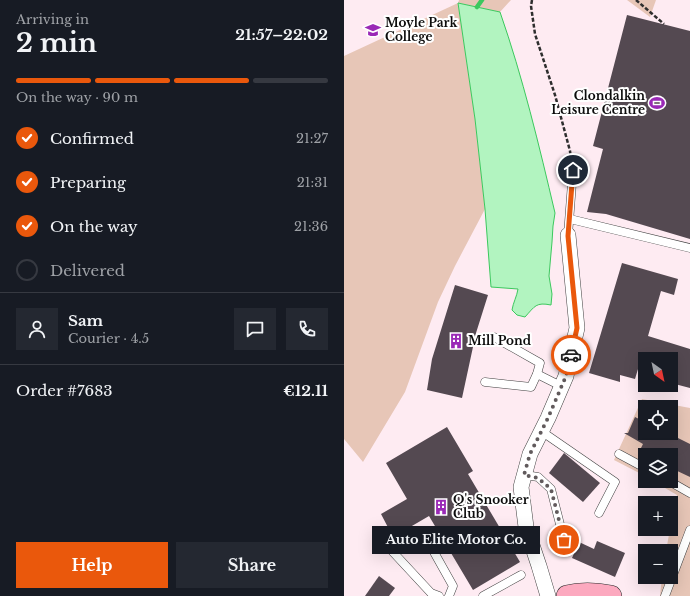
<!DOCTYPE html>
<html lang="en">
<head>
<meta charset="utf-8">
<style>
	body { margin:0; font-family:"Libre Baskerville",serif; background:#242831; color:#f1f3f6; height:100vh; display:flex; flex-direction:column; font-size:15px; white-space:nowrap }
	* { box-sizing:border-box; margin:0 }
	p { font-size:13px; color:#9ea1a6 }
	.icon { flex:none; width:22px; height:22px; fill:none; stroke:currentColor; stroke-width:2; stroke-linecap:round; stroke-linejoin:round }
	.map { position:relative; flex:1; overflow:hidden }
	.details { display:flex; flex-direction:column; background:#171b24; width:344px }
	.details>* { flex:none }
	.needle { width:26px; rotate:147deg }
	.buttons { position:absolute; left:294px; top:352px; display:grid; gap:8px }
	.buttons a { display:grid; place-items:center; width:40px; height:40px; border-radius:0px; background:#171b24; box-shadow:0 4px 16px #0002; font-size:20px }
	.pin { position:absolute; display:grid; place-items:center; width:34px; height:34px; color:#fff; margin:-17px; border:2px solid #fff; border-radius:50%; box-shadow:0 1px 4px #0007 }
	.courier { position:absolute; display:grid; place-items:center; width:40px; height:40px; margin:-20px; border:3px solid #ea580c; border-radius:50%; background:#fff; color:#222; box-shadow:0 1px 5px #0007 }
	.bubble { position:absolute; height:28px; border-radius:0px; background:#171b24; box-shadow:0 4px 16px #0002; font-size:13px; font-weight:700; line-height:28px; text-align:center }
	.head em { font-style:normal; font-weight:700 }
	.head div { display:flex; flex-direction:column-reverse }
	.head { display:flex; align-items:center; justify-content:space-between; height:68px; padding:0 16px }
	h1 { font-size:26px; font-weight:700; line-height:30px }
	.bar { display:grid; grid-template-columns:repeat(4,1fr); gap:6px 4px; align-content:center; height:48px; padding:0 16px }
	.bar i { height:5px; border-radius:3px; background:#363941 }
	.bar .active { background:#ea580c }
	.bar p { grid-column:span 4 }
	.line { display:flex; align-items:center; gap:10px; padding:0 16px; border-top:1px solid #363941 }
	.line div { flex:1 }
	.round { display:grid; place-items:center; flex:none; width:42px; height:42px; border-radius:0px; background:#242831 }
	ol { padding:0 16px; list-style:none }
	li { display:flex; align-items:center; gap:12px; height:44px }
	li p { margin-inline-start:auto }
	li .icon { padding:4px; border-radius:50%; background:#ea580c; color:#fff; stroke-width:4 }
	li:last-child { color:#9ea1a6 }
	li i { width:22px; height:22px; border:2px solid #363941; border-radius:50% }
	.action { display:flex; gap:8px; margin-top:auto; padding:8px 16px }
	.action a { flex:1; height:46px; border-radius:0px; background:#ea580c; color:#fff; font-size:16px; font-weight:700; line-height:46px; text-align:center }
	.action a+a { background:#242831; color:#f1f3f6 }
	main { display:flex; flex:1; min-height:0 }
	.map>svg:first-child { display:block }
	.green { fill:#e7c6b7; fill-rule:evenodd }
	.water { fill:#b2f4c0; stroke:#3cc85e }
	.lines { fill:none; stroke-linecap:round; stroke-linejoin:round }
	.stream { stroke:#3cc85e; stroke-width:4.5 }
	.building { fill:#544951 }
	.lane-casing { stroke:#3f3f3f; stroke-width:9 }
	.street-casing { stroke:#3f3f3f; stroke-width:16 }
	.secondary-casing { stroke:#2e2e2e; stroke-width:22 }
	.path { stroke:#2e2e2e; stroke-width:2.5; stroke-dasharray:4 2; stroke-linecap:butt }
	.lane { stroke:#fff; stroke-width:8 }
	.street { stroke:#fff; stroke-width:15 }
	.secondary { stroke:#fca9bf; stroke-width:21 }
	.done { stroke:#615a5c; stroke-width:4; stroke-dasharray:0 7.2 }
	.route { stroke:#ea580c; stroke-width:5 }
	.labels { text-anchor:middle; stroke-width:4; stroke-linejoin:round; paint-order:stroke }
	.poi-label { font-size:12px; font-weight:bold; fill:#0c0c0c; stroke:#fff; text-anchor:start }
</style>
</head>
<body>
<main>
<section class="details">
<div class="head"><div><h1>2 min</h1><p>Arriving in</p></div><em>21:57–22:02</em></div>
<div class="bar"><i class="active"></i><i class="active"></i><i class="active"></i><i></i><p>On the way · 90 m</p></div>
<ol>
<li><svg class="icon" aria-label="check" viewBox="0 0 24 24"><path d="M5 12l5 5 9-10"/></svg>Confirmed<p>21:27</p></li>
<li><svg class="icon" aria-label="check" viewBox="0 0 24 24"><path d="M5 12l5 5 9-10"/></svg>Preparing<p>21:31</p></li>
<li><svg class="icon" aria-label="check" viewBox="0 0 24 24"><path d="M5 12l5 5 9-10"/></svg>On the way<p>21:36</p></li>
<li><i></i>Delivered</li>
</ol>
<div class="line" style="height:72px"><a class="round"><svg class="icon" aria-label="person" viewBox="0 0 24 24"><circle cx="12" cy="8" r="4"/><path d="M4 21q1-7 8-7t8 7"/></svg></a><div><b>Sam</b><p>Courier · 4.5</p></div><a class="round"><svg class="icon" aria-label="chat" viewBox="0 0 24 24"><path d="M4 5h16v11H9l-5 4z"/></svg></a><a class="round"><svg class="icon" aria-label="phone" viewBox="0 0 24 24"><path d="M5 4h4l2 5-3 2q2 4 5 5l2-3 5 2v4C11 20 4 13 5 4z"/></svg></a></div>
<div class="line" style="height:52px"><div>Order #7683</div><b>€12.11</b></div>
<div class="action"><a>Help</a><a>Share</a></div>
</section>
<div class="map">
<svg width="346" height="596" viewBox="0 0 346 596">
	<rect width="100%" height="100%" fill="#feebf2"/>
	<g class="green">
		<path d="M115,0H167L156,12L114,3L131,119L141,209L111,266L94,302L61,392L19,462L0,439V56L114,3Z"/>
		<path d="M283,0H312L306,17Z"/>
		<path d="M298,399L346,408V596H316L318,577H327V551H322L326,529H327V525L333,495L309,481H327V455H301V476L270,460ZM301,407H327V433H301Z"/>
	</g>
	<path class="water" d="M114,3L156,12C179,78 195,145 211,213L209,226L208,242L205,276L208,294L207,305C192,302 191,306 181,317L173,315L168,310C169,303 173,296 174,289L147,287L141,209L131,119Z"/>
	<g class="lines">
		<path class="stream" d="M133,7L138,0"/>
	</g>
	<g class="building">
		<path d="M283,15L346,31V239L262,214L243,212L259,149L249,146Z"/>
		<path d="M278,263L334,279L330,295L317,291L304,336L346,349V388L327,383V359H297L291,379L276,375V382L245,373Z"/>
		<path d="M111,285L144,295L132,333L118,398L83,390L88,359Z"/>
		<path d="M291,417L301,422V433H324L346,444V477L327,468V455H302L295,452L299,444L280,433H284Z"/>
		<path d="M103,427L129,471L124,474L176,562L129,590L85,516L49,537L37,514L63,499L42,463Z"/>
		<path d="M220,453L256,483L239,502L205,473Z"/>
		<path d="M253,541L281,553L271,577L228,558L235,542L250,549Z"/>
		<path d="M35,576L51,588L45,596H21Z"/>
	</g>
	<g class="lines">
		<defs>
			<g id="lane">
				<path d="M226,219L346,248"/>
				<path d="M224,235L229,170"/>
				<path d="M193,374L217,386"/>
				<path d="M141,382L187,387L193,374L196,363L150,337"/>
				<path d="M197,431L271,482L255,513"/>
				<path d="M275,454L301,468"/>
				<path d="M181,475L194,477L207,489L220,540"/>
				<path d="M325,481L346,493"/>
				<path d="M95,596L87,593L48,551L81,536L109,586L105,596"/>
				<path d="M139,596L177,575"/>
				<path d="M321,596L346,530"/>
			</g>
			<path id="street" d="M204,596L195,566L182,527L177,487L186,454L204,418L222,376L233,328L224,235"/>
			<path id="secondary" d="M223,596C238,592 252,593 267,596"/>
		</defs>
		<use href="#lane" class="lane-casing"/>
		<use href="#street" class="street-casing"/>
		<use href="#secondary" class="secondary-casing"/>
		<g class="path">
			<path d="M188,0L187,6L191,34L211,95L226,151L227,160"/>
			<path d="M292,0L320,24"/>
		</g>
		<use href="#lane" class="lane"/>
		<use href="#street" class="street"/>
		<use href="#secondary" class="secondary"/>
	</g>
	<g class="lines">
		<path class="done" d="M220,540L207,489L194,478L180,475L186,454L204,418L222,376L227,355"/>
		<path class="route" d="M227,355L233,328L224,236L229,170"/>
	</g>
	<defs>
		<symbol id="school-bare" viewBox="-9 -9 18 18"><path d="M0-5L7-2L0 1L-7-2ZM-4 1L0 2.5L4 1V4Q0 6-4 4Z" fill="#9a29b6" stroke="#fff" stroke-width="2.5" paint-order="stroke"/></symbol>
		<symbol id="stadium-bare" viewBox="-9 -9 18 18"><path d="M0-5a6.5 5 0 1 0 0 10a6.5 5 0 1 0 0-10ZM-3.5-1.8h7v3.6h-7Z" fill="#9a29b6" stroke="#fff" stroke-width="2.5" paint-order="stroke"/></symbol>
		<symbol id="building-bare" viewBox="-9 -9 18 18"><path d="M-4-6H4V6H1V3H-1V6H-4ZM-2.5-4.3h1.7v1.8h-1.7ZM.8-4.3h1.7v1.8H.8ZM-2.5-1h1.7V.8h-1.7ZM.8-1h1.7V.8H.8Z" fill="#9a29b6" stroke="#fff" stroke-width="2.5" paint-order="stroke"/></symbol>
	</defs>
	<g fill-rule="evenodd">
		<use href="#school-bare" x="18" y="19" width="22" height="22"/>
		<use href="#stadium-bare" x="302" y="92" width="22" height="22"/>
		<use href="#building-bare" x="101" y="330" width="22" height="22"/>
		<use href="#building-bare" x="86" y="496" width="22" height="22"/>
	</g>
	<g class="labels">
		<g class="poi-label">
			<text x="41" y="27">Moyle Park<tspan x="41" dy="14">College</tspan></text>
			<text x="301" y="100" text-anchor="end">Clondalkin<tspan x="301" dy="14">Leisure Centre</tspan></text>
			<text x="124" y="345">Mill Pond</text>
			<text x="109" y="504">Q's Snooker<tspan x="109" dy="14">Club</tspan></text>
		</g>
	</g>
</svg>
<div class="buttons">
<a><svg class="needle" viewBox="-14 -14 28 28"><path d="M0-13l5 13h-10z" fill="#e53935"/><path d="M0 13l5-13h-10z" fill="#9ea1a6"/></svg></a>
<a><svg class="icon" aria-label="locate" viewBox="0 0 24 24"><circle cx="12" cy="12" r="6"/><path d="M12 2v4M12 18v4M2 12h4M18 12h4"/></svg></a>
<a><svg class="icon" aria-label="layers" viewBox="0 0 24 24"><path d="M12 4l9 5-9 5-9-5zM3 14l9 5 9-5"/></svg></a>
<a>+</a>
<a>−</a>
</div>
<div class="pin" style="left:220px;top:540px;background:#ea580c"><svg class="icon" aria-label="bag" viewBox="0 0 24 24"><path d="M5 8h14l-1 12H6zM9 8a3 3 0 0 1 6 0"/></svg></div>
<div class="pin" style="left:229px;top:170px;background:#1f2937"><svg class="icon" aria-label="home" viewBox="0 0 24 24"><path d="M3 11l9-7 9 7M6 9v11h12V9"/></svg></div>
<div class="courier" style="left:227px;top:355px"><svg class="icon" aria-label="car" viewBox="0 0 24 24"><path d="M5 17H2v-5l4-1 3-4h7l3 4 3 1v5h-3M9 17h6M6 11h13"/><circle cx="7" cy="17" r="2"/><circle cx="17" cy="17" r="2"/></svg></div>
<div class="bubble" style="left:28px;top:526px;width:168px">Auto Elite Motor Co.</div>
</div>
</main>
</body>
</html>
